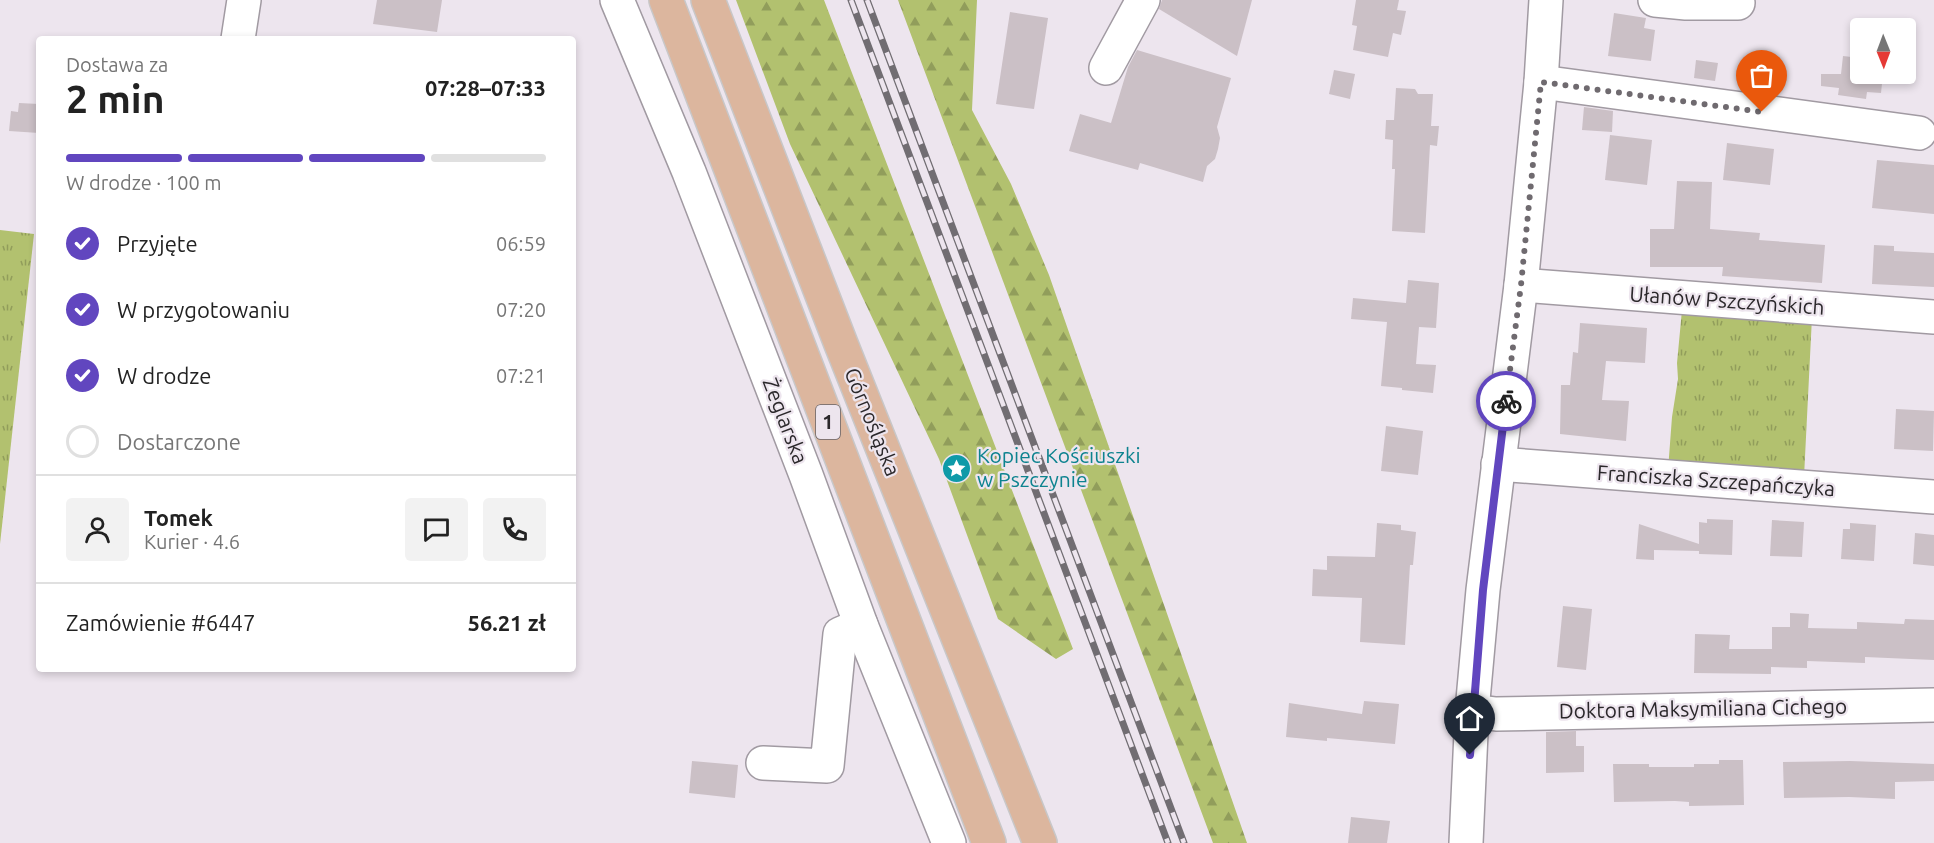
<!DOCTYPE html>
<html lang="pl">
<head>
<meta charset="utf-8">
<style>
	body { margin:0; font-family:Ubuntu,sans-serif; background:#f2f2f2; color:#222; height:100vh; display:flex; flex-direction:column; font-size:22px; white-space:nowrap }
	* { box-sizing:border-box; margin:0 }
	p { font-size:20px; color:#767676 }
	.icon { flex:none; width:33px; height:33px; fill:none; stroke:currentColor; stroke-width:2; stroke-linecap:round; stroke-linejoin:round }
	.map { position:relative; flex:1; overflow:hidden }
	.drawer { position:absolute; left:36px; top:36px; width:540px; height:636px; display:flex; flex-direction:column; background:#fff; border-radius:6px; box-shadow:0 3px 9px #0003 }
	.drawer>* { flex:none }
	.needle { width:39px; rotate:179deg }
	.buttons { position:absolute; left:1850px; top:18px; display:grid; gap:12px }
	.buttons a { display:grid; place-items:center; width:66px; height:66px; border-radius:6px; background:#fff; box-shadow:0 3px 9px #0003; font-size:30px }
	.pin { position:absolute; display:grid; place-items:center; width:51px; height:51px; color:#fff; margin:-62px -26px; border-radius:50% 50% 50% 0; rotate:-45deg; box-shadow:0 0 6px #0007 }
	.pin .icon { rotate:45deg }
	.courier { position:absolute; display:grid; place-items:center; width:60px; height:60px; margin:-30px; border:4px solid #6146bf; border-radius:50%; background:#fff; color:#222; box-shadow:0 2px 8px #0007 }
	.summary em { font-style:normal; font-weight:600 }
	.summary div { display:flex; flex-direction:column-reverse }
	.summary { display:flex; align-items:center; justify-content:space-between; height:102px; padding:0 30px }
	h1 { font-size:39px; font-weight:600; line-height:45px }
	.bar { display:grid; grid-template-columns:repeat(4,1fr); gap:9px 6px; align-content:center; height:72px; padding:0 30px }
	.bar i { height:8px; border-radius:4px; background:#e0e0e0 }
	.bar .current { background:#6146bf }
	.bar p { grid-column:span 4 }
	.line { display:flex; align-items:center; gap:15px; padding:0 30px; border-top:2px solid #e0e0e0 }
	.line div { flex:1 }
	.round { display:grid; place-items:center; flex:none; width:63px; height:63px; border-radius:6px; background:#f2f2f2 }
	ol { padding:0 30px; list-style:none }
	li { display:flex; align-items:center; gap:18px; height:66px }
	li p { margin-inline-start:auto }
	li .icon { padding:6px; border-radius:50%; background:#6146bf; color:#fff; stroke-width:4 }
	li:last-child { color:#767676 }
	li i { width:33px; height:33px; border:3px solid #e0e0e0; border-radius:50% }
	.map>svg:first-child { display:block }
	.grass { fill:url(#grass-tufts) }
	.forest { fill:url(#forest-firs) }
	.building { fill:#cbc0c6 }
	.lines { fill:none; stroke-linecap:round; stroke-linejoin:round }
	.minor-casing { stroke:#a19aa2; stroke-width:36 }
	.major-casing { stroke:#c8c7c8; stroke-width:36 }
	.minor { stroke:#fff; stroke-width:33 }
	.major { stroke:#dcb69e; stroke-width:33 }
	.rail-casing { stroke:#716d72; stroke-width:7 }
	.rail { stroke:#ede5ee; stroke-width:4.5; stroke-dasharray:14; stroke-linecap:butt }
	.done { stroke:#6f6a6f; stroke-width:6; stroke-dasharray:0 10.8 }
	.route { stroke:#6146bf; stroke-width:8 }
	.labels { text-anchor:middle; stroke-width:4.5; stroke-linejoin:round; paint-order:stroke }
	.shield { fill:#ede5ee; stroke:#656166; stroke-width:1.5 }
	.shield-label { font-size:20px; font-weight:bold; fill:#2b282b }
	.street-label { font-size:21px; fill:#2b282b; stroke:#ede5ee }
	.culture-label { font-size:21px; fill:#0d838f; stroke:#ede5ee; text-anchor:start }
</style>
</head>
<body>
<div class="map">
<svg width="1934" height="843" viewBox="0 0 1934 843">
	<defs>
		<pattern id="grass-tufts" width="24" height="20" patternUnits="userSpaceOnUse" patternTransform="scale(1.5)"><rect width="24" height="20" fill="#b2c16f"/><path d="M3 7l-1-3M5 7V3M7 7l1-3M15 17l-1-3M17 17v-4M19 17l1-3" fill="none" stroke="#919d5b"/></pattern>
		<pattern id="forest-firs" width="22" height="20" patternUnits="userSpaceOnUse" patternTransform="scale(1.5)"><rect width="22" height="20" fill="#b2c16f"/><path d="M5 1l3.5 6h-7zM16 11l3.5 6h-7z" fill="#919d5b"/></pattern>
	</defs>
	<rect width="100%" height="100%" fill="#ede5ee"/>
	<g class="grass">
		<path d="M0,230L34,234L0,544Z"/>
		<path d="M1682,310L1812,317L1804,477L1668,470L1672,417L1678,379L1677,363Z"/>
	</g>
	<g class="forest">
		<path d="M736,0H824L1073,649L1056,659L998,619L939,459L790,144Z"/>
		<path d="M898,0H977L972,110L1011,184L1049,275L1247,843H1213Z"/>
	</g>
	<g class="building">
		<path d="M377,0H442L437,32L373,24Z"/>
		<path d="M1162,0H1252L1237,56L1159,9Z"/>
		<path d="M1356,0H1399L1397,10L1406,11L1401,35L1393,33L1388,57L1353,50L1357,26L1352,25Z"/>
		<path d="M1010,12L1048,18L1034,109L996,104Z"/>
		<path d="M1614,13L1646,18L1644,28L1655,30L1651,61L1608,56Z"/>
		<path d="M1137,50L1231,78L1217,127L1220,138L1218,149L1215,159L1207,166L1203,182L1140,163L1138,170L1069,151L1080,114L1111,123L1128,67Z"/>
		<path d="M1843,56L1860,58V74H1883L1881,93L1867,92L1866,99L1838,95L1839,88L1821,86V74H1841Z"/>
		<path d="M1696,60L1718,63L1715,81L1694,78Z"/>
		<path d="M1334,70L1355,74L1350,99L1329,94Z"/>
		<path d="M1396,88L1415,89L1418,94H1433L1431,126H1439L1437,146L1430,145L1425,233L1392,231L1395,169H1392L1393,140L1385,139L1386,120H1394Z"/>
		<path d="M19,103L39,104V133L9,131L11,111L18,112Z"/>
		<path d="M1584,107L1613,111L1612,132L1582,130Z"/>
		<path d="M1610,135L1652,140L1647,185L1605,180Z"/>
		<path d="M1727,143L1774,149L1770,185L1723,180Z"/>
		<path d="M1877,160L1934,165V214L1872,208Z"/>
		<path d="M1677,181L1712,182L1710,229L1760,233L1759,240L1825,245L1822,283L1722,276L1723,267H1650V229H1674Z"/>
		<path d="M1874,245L1894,246V251L1934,253V287L1872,284Z"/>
		<path d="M1408,280L1439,283L1436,328L1419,327L1416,364L1436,365L1433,393L1402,390V388L1381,386L1387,322L1351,319L1353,298L1406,303Z"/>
		<path d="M1580,323L1647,328L1645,363L1606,361L1602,400L1629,401L1626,441L1560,434L1561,385H1570L1573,352L1578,353Z"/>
		<path d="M1896,409L1934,411L1933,451L1894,449Z"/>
		<path d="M1386,426L1423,431L1418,475L1381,471Z"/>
		<path d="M1707,519L1733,520L1732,555L1699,554V551L1654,550V560L1636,559L1639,524L1699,544V522L1707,523Z"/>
		<path d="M1772,520L1804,522L1802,557L1770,556Z"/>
		<path d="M1377,523L1401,525V530L1416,532L1413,565H1410L1405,645L1360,642L1362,598L1312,596L1313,569L1327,570V556L1375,557Z"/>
		<path d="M1850,523L1876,525L1874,561L1841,559L1843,529H1850Z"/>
		<path d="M1915,533L1934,535V566L1913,564Z"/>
		<path d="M1563,606L1592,609L1586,670L1557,667Z"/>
		<path d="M1790,613L1809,614L1808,628L1857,629V622L1904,624L1905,619L1934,620V660L1865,657V663L1807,661V668L1771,667V674L1694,673L1695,634L1730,635L1729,649H1772V627H1790Z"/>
		<path d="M1364,701L1399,704L1395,744L1327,738V741L1286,737L1289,703L1362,714Z"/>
		<path d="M1576,731V746H1584V772L1546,773V732Z"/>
		<path d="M1719,760H1743L1744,805L1689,806V802L1675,801L1614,802L1613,764H1649V767H1694V764H1719Z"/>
		<path d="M692,761L738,765L735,798L689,793Z"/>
		<path d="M1850,761L1934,764V781L1895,782V799L1849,797L1784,798L1783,762Z"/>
		<path d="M1351,817L1390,821L1387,843H1348Z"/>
	</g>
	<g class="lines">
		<defs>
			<g id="minor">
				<path d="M617,0L689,172L806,475L861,625L949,843"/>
				<path d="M1655,0L1686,3H1738"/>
				<path d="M238,39L244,0"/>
				<path d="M1106,68L1143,0"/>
				<path d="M1541,82L1919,133"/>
				<path d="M1521,285L1934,317"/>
				<path d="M1498,464L1934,497"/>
				<path d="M1472,711L1496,714L1934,705"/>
				<path d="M763,763L827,766L840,634L861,625"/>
				<path d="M1466,843L1472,711L1483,590L1521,285L1541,82L1546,0"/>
			</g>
			<g id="major">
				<path d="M666,0L989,843"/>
				<path d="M708,0L841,344L1040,843"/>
			</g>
		</defs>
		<use href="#minor" class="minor-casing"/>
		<use href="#major" class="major-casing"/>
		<use href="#minor" class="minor"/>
		<use href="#major" class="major"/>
		<defs>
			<g id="rail">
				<path d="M851,0L1168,843"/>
				<path d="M867,0L1184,843"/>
			</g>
		</defs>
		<use href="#rail" class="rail-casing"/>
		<use href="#rail" class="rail"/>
	</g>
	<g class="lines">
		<path class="done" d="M1506,401L1521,285L1541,82L1762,112"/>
		<path class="route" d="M1470,755L1483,590L1506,401"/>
	</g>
	<defs>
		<symbol id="sight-disc" viewBox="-11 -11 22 22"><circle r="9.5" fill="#0f9aa8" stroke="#ede5ee"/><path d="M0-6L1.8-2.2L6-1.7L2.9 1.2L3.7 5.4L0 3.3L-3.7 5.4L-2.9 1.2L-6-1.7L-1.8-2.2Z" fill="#fff"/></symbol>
	</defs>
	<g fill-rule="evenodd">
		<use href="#sight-disc" x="940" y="452" width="33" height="33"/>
	</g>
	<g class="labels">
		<rect class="shield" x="816" y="405" width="24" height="34" rx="4.5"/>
		<g class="shield-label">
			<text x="828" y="429">1</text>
		</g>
		<g class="street-label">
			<text transform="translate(1727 301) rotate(4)" y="7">Ułanów Pszczyńskich</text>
			<text transform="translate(785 421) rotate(69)" y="7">Żeglarska</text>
			<text transform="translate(872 422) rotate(68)" y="7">Górnośląska</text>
			<text transform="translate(1716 481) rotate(4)" y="7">Franciszka Szczepańczyka</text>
			<text transform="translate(1703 709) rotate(-1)" y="7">Doktora Maksymiliana Cichego</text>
		</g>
		<g class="culture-label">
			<text x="977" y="463">Kopiec Kościuszki<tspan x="977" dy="24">w Pszczynie</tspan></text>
		</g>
	</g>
</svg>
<div class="buttons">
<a><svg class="needle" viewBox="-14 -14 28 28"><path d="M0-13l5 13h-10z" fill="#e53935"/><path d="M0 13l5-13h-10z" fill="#767676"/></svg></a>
</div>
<div class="pin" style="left:1762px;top:112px;background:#ea580c"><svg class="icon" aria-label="bag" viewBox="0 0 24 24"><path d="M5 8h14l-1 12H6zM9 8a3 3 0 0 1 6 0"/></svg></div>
<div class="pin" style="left:1470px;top:755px;background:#1f2937"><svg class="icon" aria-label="home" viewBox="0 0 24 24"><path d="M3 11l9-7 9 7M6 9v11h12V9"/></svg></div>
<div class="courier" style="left:1506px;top:401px"><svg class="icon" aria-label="bike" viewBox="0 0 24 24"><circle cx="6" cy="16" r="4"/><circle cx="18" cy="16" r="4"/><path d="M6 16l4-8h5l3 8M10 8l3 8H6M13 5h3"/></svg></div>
<section class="drawer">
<div class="summary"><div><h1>2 min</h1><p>Dostawa za</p></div><em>07:28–07:33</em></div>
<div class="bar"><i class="current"></i><i class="current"></i><i class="current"></i><i></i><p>W drodze · 100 m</p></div>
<ol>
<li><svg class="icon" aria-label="check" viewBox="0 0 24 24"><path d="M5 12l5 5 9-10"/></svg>Przyjęte<p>06:59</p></li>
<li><svg class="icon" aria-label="check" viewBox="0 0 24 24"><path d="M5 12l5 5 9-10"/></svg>W przygotowaniu<p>07:20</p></li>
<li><svg class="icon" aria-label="check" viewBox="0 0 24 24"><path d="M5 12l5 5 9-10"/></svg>W drodze<p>07:21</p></li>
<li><i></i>Dostarczone</li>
</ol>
<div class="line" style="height:108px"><a class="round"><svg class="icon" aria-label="person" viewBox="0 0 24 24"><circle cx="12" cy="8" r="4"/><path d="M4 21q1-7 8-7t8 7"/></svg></a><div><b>Tomek</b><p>Kurier · 4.6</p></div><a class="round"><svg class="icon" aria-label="chat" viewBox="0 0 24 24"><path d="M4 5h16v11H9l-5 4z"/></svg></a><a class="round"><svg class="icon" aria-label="phone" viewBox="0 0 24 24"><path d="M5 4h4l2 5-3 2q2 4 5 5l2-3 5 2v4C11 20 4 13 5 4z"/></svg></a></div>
<div class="line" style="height:78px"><div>Zamówienie #6447</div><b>56.21 zł</b></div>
</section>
</div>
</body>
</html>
